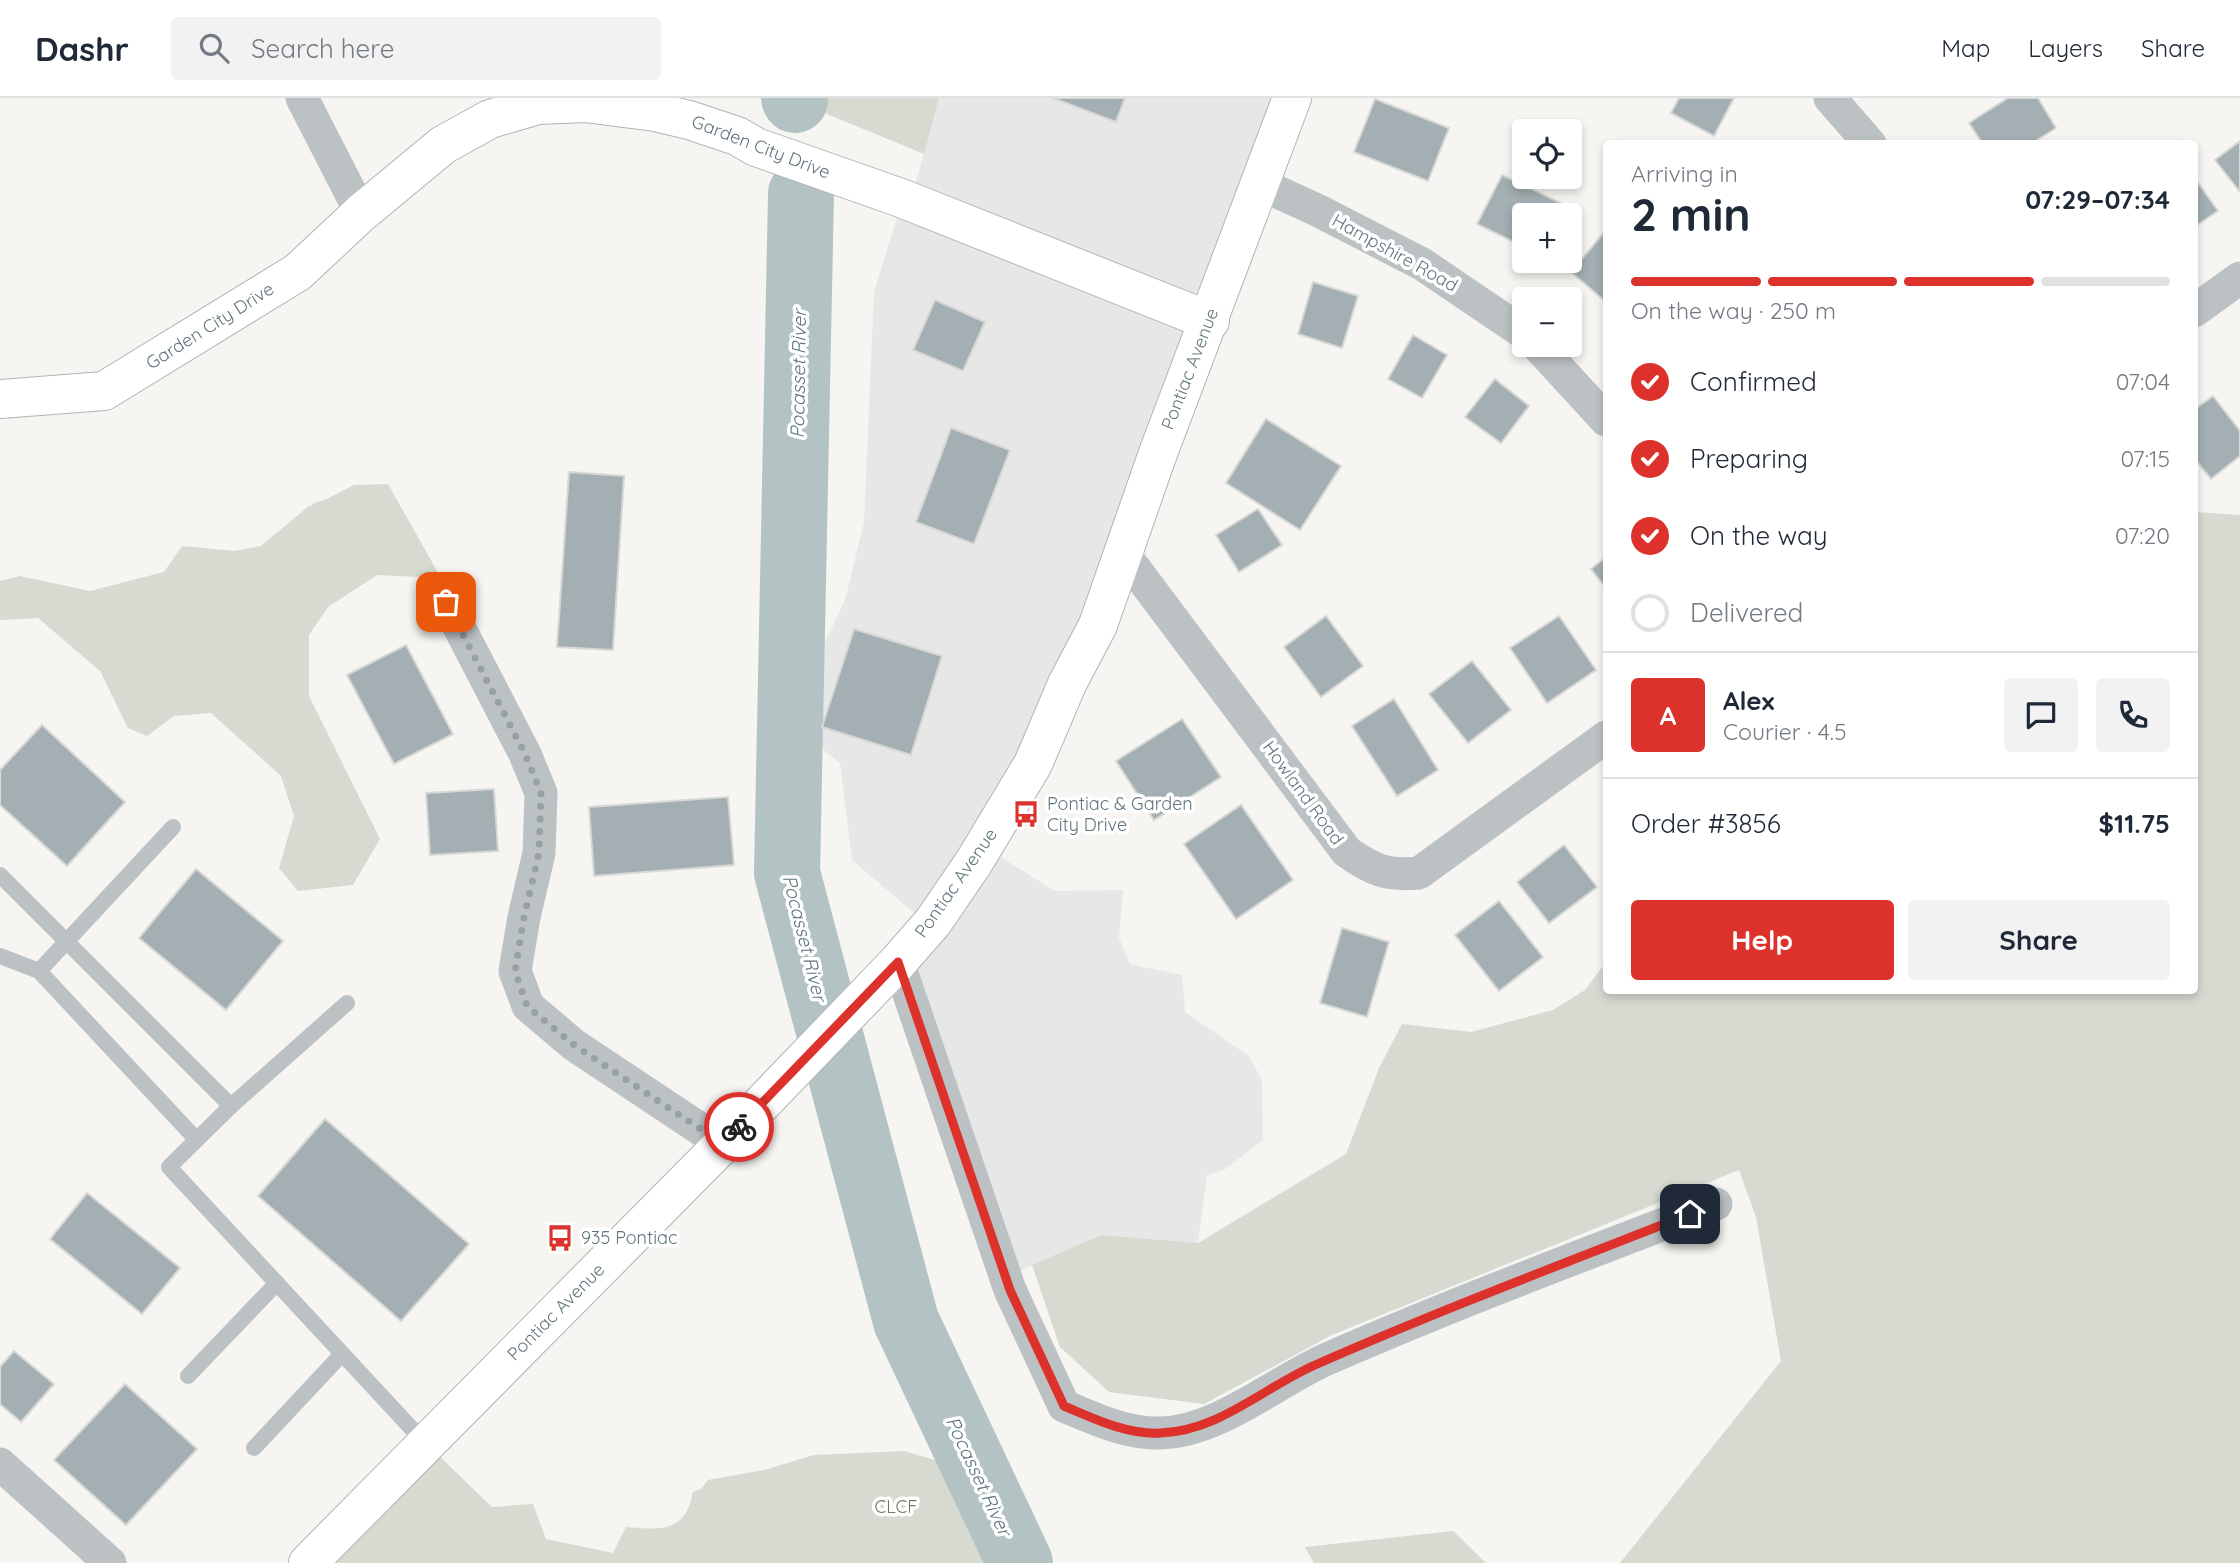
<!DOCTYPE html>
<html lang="en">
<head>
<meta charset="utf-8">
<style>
	body { margin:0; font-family:Quicksand,sans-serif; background:#f2f2f3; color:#1f2937; height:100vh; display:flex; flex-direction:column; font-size:26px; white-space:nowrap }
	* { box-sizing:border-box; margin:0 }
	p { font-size:23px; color:#747a83 }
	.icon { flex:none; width:38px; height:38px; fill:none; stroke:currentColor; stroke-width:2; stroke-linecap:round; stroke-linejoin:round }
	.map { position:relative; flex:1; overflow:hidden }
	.side { position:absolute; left:1603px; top:42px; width:595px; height:854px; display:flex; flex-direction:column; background:#fff; border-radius:7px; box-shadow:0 4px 10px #0003 }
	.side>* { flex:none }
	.controls { position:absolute; left:1512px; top:21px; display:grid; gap:14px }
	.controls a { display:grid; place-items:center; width:70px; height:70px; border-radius:7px; background:#fff; box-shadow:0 4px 10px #0003; font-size:35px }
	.pin { position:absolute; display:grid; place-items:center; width:60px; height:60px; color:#fff; margin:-30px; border-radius:14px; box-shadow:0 4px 10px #0006 }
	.courier { position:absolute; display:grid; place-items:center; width:70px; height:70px; margin:-35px; border:5px solid #dd322b; border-radius:50%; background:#fff; color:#222; box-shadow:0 2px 9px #0007 }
	.overview em { font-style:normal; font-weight:700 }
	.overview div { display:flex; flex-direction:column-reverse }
	.overview { display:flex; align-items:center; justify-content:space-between; height:119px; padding:0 28px }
	h1 { font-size:46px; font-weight:700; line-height:52px }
	.bar { display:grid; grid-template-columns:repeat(4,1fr); gap:10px 7px; align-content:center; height:84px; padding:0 28px }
	.bar i { height:9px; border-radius:5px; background:#e0e1e3 }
	.bar .selected { background:#dd322b }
	.bar p { grid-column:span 4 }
	.line { display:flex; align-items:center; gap:18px; padding:0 28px; border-top:2px solid #e0e1e3 }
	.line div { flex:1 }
	.round { display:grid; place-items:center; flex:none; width:74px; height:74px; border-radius:7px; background:#f2f2f3 }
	ol { padding:0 28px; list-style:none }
	li { display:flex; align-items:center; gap:21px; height:77px }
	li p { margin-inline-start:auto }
	li .icon { padding:7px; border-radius:50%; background:#dd322b; color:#fff; stroke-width:4 }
	li:last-child { color:#747a83 }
	li i { width:38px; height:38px; border:4px solid #e0e1e3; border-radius:50% }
	.primary-button { display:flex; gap:14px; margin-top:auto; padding:14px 28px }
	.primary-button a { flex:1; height:80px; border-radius:7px; background:#dd322b; color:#fff; font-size:28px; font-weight:700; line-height:80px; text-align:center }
	.primary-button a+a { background:#f2f2f3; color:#1f2937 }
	header { display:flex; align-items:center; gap:42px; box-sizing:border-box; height:98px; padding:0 35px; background:#fff; border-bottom:2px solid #e0e1e3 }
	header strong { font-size:33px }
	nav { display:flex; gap:38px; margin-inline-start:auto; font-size:24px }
	.search { width:490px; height:63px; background:#f2f2f3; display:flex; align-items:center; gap:18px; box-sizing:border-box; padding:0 24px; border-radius:7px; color:#747a83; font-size:26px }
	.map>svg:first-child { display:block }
	.built { fill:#e6e7e6 }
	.green { fill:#d6dad1 }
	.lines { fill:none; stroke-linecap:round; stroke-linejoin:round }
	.river { stroke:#b3c3c4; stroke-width:66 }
	.building { fill:#a3afb2; stroke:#d7d7d5; stroke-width:2 }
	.secondary-casing { stroke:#acb5b7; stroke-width:40 }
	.lane { stroke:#bcc2c4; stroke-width:16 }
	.street { stroke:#bcc2c4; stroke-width:33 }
	.secondary { stroke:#fff; stroke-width:38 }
	.done { stroke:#95a2a5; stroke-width:7; stroke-dasharray:0 12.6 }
	.route { stroke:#dd322b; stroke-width:9 }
	.labels { text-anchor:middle; stroke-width:7; stroke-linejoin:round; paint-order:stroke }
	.street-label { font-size:18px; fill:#61767c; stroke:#fff }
	.poi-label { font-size:18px; fill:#61767c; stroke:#fff; text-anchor:start }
	.park-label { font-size:18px; fill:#6d7a64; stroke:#fff }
	.water-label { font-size:19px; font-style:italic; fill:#5c7678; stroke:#fff }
</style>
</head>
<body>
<header>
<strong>Dashr</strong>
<div class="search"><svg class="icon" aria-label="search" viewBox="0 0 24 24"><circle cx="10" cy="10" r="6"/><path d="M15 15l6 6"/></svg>Search here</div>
<nav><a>Map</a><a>Layers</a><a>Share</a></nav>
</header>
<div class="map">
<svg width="2240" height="1465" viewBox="0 0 2240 1465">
	<rect width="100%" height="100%" fill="#f6f5f2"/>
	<path class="built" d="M939,0H1295L1211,218L983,748L1055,793L1123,792L1119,840L1130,866L1182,877L1185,914L1249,958L1262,982L1263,1042L1224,1072L1207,1077L1198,1145L1101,1137L1015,1175L910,889L926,825L852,762L840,665L789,624L846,499L864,424L874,194L901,106L914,92Z"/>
	<g class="green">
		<path d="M788,0H939L924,56Z"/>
		<path d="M388,386L441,480L377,477L328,509L309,537V598L380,741L353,787L298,793L279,770L294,718L281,678L211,615L174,618L147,638L128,630L100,573L38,520L0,522V483L20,478L90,493L164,474L182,448L235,453L261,448L309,408H312L313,405L325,402L354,387Z"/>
		<path d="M2195,414L2240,417V1465H1620L1781,1263L1756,1119L1739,1072L1332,1237L1204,1306L1109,1294L1060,1249L1032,1167L1101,1137L1198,1145L1346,1056L1379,970L1402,926L1471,934L1553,912L1585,892L1606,864V892H2194Z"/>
		<path d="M432,1351L492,1409L533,1406L546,1441L613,1455L626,1429C661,1432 685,1435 693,1394L701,1391L708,1382L764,1372L814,1357L904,1353L938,1363L991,1398L1008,1465H307Z"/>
		<path d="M1453,1433L1486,1465H1314L1305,1449Z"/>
	</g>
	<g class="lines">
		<g class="river">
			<path d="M794,0L795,2"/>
			<path d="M801,95L787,775L906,1223L1020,1465"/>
		</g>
	</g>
	<g class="building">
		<path d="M1053,0H1125L1116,24Z"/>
		<path d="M1679,0H1734L1714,38L1671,15Z"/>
		<path d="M2008,0H2038L2056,30L2031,46H1983L1969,25Z"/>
		<path d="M1375,1L1449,30L1428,83L1354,54Z"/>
		<path d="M2240,43V94L2215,62Z"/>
		<path d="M1502,77L1567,108L1562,117H1524V149L1477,126Z"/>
		<path d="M2194,79L2218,113L2194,129Z"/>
		<path d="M1606,132V204L1571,174Z"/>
		<path d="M1313,184L1358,198L1342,250L1298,236Z"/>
		<path d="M935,202L985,224L963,273L913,252Z"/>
		<path d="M1413,237L1447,257L1422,300L1388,281Z"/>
		<path d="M1495,281L1529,308L1501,345L1465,319Z"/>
		<path d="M2213,298L2240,333V358L2211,381L2194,360V312Z"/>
		<path d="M1266,321L1341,368L1300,432L1226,385Z"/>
		<path d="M951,330L1010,352L974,446L916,424Z"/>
		<path d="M569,374L624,378L613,552L557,549Z"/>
		<path d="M1258,411L1282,447L1239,474L1216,437Z"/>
		<path d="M1606,459V490L1591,471Z"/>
		<path d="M1326,518L1363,568L1321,599L1284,549Z"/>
		<path d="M1559,518L1596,572L1547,605L1510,550Z"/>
		<path d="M854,531L942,558L911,657L822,629Z"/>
		<path d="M406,547L453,636L394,666L347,577Z"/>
		<path d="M1472,563L1511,612L1468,645L1429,596Z"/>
		<path d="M1394,601L1438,672L1397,698L1352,628Z"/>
		<path d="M1182,621L1221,679L1154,722L1116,663Z"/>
		<path d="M42,627L125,704L67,768L0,707V672Z"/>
		<path d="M494,691L498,753L430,757L426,695Z"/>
		<path d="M728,699L734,767L594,778L589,709Z"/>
		<path d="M1241,707L1293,782L1236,821L1184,746Z"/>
		<path d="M1564,747L1597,789L1549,825L1517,784Z"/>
		<path d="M196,771L283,843L226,912L139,840Z"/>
		<path d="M1499,803L1543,859L1499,893L1455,837Z"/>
		<path d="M1342,830L1389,844L1367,919L1320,905Z"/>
		<path d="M325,1021L469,1146L401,1223L258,1098Z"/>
		<path d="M87,1095L180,1170L142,1216L50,1141Z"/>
		<path d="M14,1253L54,1286L21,1324L0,1306V1269Z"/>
		<path d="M125,1286L197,1351L126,1427L54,1362Z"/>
	</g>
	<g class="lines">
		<defs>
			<g id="secondary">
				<path d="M0,301L104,293L298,174L361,115L443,47L490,21L538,7L585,5L655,14L689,22L737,38L756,49L901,100L1210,223"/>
				<path d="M308,1465L723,1046L898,864L933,824L974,764L1033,666L1067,586L1098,527L1157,358L1292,0"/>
			</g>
		</defs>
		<use href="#secondary" class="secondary-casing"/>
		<g class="lane">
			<path d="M0,777L231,1008L169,1069L426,1346"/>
			<path d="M0,858L39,873L195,1040"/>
			<path d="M39,873L173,729"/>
			<path d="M231,1008L347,905"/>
			<path d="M188,1278L277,1185"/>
			<path d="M254,1350L342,1256"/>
		</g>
		<g class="street">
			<path d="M302,0L361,115"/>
			<path d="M1830,0L1870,46"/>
			<path d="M1260,86L1317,112L1422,166L1524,235"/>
			<path d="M2194,213L2240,180"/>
			<path d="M1537,247L1606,322"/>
			<path d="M1123,455L1347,754C1373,772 1386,778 1419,775L1606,639"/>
			<path d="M446,504L525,656L541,695L539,755L524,819L515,873L528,908L574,947L723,1046"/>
			<path d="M898,864L1010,1192L1064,1308C1093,1320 1126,1336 1160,1335C1218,1334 1275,1284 1327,1261C1455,1205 1586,1156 1716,1106"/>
			<path d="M0,1366L110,1465"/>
		</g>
		<use href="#secondary" class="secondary"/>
	</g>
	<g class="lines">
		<path class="done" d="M446,504L525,656L541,695L539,755L524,819L515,873L527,908L574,947L723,1046L739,1029"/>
		<path class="route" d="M739,1029L898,864L1010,1192L1064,1308C1093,1320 1127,1337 1160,1335C1219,1333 1263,1290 1315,1267C1438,1213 1565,1165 1690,1116"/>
	</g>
	<defs>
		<symbol id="bus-bare" viewBox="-9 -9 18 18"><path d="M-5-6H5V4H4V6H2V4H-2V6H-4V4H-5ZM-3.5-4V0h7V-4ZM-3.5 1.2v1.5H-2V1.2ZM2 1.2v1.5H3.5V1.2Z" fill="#dd322b" stroke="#fff" stroke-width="2.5" paint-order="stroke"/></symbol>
	</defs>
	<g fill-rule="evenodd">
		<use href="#bus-bare" x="1007" y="697" width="38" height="38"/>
		<use href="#bus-bare" x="541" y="1121" width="38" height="38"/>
	</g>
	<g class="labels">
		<g class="street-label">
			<text transform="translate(761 49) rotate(21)" y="6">Garden City Drive</text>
			<text transform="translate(1395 155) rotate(29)" y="6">Hampshire Road</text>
			<text transform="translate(210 228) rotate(-32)" y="6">Garden City Drive</text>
			<text transform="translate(1190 271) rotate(-69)" y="6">Pontiac Avenue</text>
			<text transform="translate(1303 695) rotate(54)" y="6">Howland Road</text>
			<text transform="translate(956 785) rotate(-55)" y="6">Pontiac Avenue</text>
			<text transform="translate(556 1214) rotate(-45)" y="6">Pontiac Avenue</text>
		</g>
		<g class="poi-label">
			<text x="1047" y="712">Pontiac &amp; Garden<tspan x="1047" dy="21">City Drive</tspan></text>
			<text x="581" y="1146">935 Pontiac</text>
		</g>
		<g class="park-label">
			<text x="896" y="1415">CLCF</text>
		</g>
		<g class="water-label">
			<text transform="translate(798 276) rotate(-89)" y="7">Pocasset River</text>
			<text transform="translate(805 840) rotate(76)" y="7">Pocasset River</text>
			<text transform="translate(979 1378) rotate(65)" y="7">Pocasset River</text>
		</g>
	</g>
</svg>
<div class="controls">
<a><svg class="icon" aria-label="locate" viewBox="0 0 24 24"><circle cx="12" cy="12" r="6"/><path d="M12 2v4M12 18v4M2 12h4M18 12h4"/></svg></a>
<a>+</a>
<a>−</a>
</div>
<div class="pin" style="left:446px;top:504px;background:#ea580c"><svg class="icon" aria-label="bag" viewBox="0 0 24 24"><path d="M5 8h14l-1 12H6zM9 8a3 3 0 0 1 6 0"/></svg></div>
<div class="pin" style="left:1690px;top:1116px;background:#1f2937"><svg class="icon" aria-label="home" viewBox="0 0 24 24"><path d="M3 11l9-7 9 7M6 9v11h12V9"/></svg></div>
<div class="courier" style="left:739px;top:1029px"><svg class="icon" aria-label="bike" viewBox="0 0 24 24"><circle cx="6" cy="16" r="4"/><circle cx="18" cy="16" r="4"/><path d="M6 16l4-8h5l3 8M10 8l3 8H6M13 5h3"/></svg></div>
<section class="side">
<div class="overview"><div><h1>2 min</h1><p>Arriving in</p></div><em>07:29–07:34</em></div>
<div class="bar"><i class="selected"></i><i class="selected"></i><i class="selected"></i><i></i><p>On the way · 250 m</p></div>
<ol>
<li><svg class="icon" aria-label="check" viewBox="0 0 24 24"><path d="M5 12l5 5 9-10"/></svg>Confirmed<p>07:04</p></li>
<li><svg class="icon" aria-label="check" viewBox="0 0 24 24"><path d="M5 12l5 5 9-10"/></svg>Preparing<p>07:15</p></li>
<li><svg class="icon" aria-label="check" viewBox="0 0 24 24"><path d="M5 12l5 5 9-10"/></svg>On the way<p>07:20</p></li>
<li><i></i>Delivered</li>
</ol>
<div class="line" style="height:126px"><b class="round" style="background:#dd322b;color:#fff">A</b><div><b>Alex</b><p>Courier · 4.5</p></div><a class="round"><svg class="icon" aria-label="chat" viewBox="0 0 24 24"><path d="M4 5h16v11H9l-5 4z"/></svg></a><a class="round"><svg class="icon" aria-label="phone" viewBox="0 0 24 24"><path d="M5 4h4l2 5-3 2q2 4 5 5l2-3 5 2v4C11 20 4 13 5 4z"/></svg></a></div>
<div class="line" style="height:91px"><div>Order #3856</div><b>$11.75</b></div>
<div class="primary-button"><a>Help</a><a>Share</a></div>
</section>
</div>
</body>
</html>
